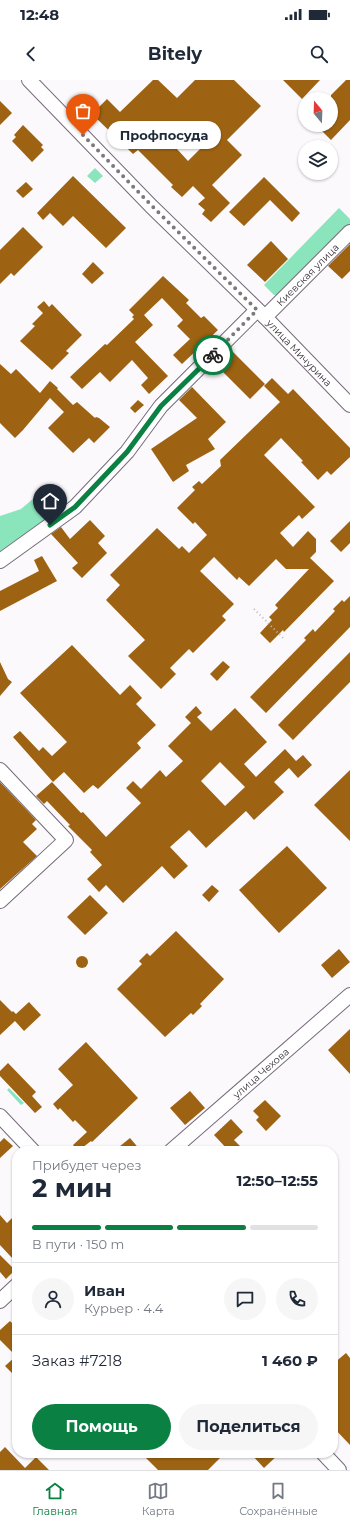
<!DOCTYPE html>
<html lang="ru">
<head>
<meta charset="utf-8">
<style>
	body { margin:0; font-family:Montserrat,sans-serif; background:#f6f6f7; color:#1f2937; height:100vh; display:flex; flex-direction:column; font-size:15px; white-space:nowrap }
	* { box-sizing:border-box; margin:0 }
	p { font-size:13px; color:#747a83 }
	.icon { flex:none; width:22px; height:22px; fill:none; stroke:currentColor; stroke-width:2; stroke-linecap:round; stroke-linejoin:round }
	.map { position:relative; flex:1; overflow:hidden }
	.side { position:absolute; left:12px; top:1066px; width:326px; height:312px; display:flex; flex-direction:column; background:#fff; border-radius:16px; box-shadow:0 1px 3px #0004 }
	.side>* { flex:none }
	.needle { width:26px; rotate:341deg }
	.buttons { position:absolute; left:298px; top:12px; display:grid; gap:8px }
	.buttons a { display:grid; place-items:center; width:40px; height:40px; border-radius:50%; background:#fff; box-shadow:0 1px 3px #0004; font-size:20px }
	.pin { position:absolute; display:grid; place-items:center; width:34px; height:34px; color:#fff; margin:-41px -17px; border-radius:50% 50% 50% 0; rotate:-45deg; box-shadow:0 0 4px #0007 }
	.pin .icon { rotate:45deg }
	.courier { position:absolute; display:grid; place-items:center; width:40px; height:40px; margin:-20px; border:3px solid #0b8043; border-radius:50%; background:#fff; color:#222; box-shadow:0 1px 5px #0007 }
	.bubble { position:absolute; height:28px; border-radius:14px; background:#fff; box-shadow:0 1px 3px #0004; font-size:13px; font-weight:700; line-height:28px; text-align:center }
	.headline em { font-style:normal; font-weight:700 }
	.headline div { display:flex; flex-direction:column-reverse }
	.headline { display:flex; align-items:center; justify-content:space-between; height:68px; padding:0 20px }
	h1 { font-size:26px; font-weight:700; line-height:30px }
	.bar { display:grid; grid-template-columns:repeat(4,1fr); gap:6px 4px; align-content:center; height:48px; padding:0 20px }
	.bar i { height:5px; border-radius:3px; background:#e0e1e3 }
	.bar .active { background:#0b8043 }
	.bar p { grid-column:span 4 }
	.line { display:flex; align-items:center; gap:10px; padding:0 20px; border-top:1px solid #e0e1e3 }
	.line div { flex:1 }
	.round { display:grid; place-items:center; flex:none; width:42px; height:42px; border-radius:21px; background:#f6f6f7 }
	.primary-button { display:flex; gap:8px; margin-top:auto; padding:8px 20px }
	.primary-button a { flex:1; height:46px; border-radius:24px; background:#0b8043; color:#fff; font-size:16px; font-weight:700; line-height:46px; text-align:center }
	.primary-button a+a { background:#f6f6f7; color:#1f2937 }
	.status { display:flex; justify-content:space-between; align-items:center; height:28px; padding:0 20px; background:#fff; direction:ltr }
	.status svg { height:11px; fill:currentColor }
	header { display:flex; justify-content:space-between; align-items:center; height:52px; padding:0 20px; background:#fff; font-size:18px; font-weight:700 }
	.tab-bar { display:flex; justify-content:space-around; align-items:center; height:56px; border-top:1px solid #e0e1e3; background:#fff; font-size:11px; color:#747a83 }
	.tab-bar a { display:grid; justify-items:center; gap:2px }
	.tab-bar .active { color:#0b8043 }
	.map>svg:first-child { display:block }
	.green { fill:#8be5bc }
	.building { fill:#9d6312; fill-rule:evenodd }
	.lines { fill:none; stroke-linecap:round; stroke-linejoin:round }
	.minor-casing { stroke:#766a7a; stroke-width:16 }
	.path { stroke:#bbb8bd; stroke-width:2; stroke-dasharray:1 3; stroke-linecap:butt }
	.minor { stroke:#fff; stroke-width:14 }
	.done { stroke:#7d797f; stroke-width:4; stroke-dasharray:0 7.2 }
	.route { stroke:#0b8043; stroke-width:5 }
	.labels { text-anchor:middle; stroke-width:4; stroke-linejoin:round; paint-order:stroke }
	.street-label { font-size:10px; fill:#39343b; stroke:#fcf9fd }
</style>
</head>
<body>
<div class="status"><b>12:48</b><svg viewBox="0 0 49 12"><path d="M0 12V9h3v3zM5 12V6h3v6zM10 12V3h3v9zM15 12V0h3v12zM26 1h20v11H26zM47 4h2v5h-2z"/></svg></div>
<header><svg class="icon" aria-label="back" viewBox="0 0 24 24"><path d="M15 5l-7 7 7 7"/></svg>Bitely<svg class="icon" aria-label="search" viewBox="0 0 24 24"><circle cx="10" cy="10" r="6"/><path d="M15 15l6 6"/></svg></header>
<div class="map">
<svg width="350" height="1390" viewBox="0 0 350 1390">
	<rect width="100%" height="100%" fill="#fcf9fd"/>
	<g class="green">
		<path d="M95,88L103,96L95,103L87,96Z"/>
		<path d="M339,128L350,139V144L280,215H274L264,205Z"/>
		<path d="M47,407L61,422V428L0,472V436L21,429Z"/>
		<path d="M9,1008L24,1023L21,1025L7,1010Z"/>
	</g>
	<g class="building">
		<path d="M153,0H158L177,18L195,0H234L261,26L227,60L242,75L212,105L230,123L211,142L202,134L205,130L198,124L205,118L193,106L182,117L171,107L173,105L138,70L133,74L92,34L107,19L120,32ZM191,49L206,63L188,81L177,69L182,64L180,61Z"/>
		<path d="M283,0H320L302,19Z"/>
		<path d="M346,0H350V40L331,60L316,45H331V15Z"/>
		<path d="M0,21L12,33L0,45Z"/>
		<path d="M23,45L43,65L41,67L44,70L32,82L12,61L16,57L14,55Z"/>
		<path d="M73,96L126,148L106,168L73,136L63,146L50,133L43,140L37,133Z"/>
		<path d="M264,97L300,133L292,142L270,120L244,146L229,132Z"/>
		<path d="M26,102L33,109L23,118L16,111Z"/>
		<path d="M23,147L43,167L14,196L11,193L0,204V170Z"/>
		<path d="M271,161L288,179L265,202L247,185Z"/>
		<path d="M350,164V191L342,199L328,186Z"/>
		<path d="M93,182L104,193L92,204L82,194Z"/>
		<path d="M163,196L189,220L186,223L201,238L204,236L218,250L182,284L173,275L190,259L177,246L183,240L162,218L144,235L153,245L135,262L168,296L149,314L141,305L148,298L132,280L110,302L100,292L82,309L70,297L105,264L107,265L134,239L132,237L134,235L129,230Z"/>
		<path d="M44,221L49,227L52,224L82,255L66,271L69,273L52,290L20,261L35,246L32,244L43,233L37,227Z"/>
		<path d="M230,269L265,304L250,319L215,284Z"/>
		<path d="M0,284L11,294L16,289L40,313L50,301L58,308L57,309L73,325L77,322L95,338L96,337L99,338L110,347L94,363L89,358L73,373L48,348L64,332L50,318L23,350L15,358L0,343Z"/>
		<path d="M272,298L288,314L293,309L350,368V377L331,395L327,391L318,400L301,382L303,381L281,358L264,375L315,427L302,439L299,435L280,453L293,467L308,451L316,459V472L310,478L334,501L284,552L283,550L270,563L260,553L272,540L269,537L278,528L275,525L309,489H286L276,479L249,506L239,497L237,500L214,477L200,491L234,524L222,536L226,540L193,573L189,569L170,588L176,594L161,609L128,576L145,560L106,520L120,505L110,495L157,448L179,469L182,466L189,473L207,455L195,442L193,444L177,428L195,410L192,407L199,401L202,404L221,386L220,380L280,322L264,306Z"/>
		<path d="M192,307L226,342L208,359L215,369L186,385L189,391L173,402L151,369L197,338L179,320Z"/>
		<path d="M138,320L144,325L135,333L130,328Z"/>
		<path d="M90,440L105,456L98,463L107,473L82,498L72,488L78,483L51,454L61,447L70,459Z"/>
		<path d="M350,441V463L341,472L330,461Z"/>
		<path d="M42,476L57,501L0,531V511L39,491L34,480Z"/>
		<path d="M350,516V547L266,633L250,617L306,560L304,558L313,549L315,552L335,531L333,529L342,520L344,522Z"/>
		<path d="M72,565L120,615L130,605L142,618L136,624L156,645L137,663L141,668L98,709L93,705L84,713L64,692L53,702L13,657L20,651L39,671L43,667L52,676L67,662L20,613Z"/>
		<path d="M350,572V602L293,660L278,645Z"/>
		<path d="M223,581L230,587L217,601L210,594Z"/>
		<path d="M0,582L8,599L12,602L0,616Z"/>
		<path d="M196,626L202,633L197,637L211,651L235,628L267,662L244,684L256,697L285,669L296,681L303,675L312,685L298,698L289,688L274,702L284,712L254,740L246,731L206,768L189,750L170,767L188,786L174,799L162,786L123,823L106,805L99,812L87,799L102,785L90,772L92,770L68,746L70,745L47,721L44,724L36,716L52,702L81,733L83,732L106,757L141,723L126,708L133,701L141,709L160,690L166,697L183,681L168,666L191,643L185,637ZM220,682L245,707L225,726L201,701Z"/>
		<path d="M350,690V761L314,725Z"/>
		<path d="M0,702L36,740L32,744L37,749L23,762L37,776L0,809Z"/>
		<path d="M287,766L327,808L279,853L239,810Z"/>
		<path d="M212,805L219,811L209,822L202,815Z"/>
		<path d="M90,815L108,833L85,855L67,837Z"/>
		<path d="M176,851L224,899L200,924L202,926L193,935L191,933L165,957L117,909L142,884L139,881L147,873L150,876Z"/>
		<path d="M339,869L350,882L332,898L321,885Z"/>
		<circle cx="82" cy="882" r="6"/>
		<path d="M0,920L12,932L13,931L16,934L29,922L41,935L24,951L15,941L0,955Z"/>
		<path d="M350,949V994L328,970Z"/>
		<path d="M86,962L138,1018L92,1062L91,1061L78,1071L73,1065L87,1052L75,1040L73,1042L60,1028L58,1030L53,1024L73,1005L58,989Z"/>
		<path d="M8,983L36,1012L32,1016L42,1027L35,1033L0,996V991Z"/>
		<path d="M190,1011L205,1028L185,1045L170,1028Z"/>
		<path d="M265,1020L281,1036L266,1051L256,1040L259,1037L253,1031Z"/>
		<path d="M231,1039L243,1052L234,1060L245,1071H229L214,1055Z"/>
		<path d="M4,1058L13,1066L0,1078V1062Z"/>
		<path d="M130,1058L141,1071H114Z"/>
		<path d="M17,1133V1175L13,1179L0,1165V1135L7,1143Z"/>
		<path d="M0,1175L15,1190L6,1199L0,1192Z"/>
		<path d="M17,1240V1298L5,1286L16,1276L0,1260V1250L10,1241L13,1244Z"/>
		<path d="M346,1273L350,1278V1365L333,1347V1284Z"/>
		<path d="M5,1367L25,1388L36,1377L49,1390H0V1372Z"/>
		<path d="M141,1373H225L208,1390H158Z"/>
		<path d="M250,1373H280L264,1388Z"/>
	</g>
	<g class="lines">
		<defs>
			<g id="minor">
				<path id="s1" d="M29,0L151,126L265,237L350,325"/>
				<path id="s2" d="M265,237L350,152"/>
				<path d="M0,481L75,427L127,372L161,326L257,230"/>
				<path d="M0,690L66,760L0,821"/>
				<path d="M0,1036L33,1071"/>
				<path id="s3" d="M171,1071L350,915"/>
				<path d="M0,1221L17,1205"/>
				<path d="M323,1373L339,1390"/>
			</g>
		</defs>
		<use href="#minor" class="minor-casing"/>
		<path class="path" d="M254,529L285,560"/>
		<use href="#minor" class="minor"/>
	</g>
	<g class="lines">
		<path class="done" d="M83,55L152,126L257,230L213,275"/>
		<path class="route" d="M50,445L75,427L127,372L161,326L213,275"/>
	</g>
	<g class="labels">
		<g class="street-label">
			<text dy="4" stroke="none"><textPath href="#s2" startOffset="60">Киевская улица</textPath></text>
			<text dy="4" stroke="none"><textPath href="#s1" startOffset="384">улица Мичурина</textPath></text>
			<text dy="4" stroke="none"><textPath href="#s3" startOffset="119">улица Чехова</textPath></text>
		</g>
	</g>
</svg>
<div class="buttons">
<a><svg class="needle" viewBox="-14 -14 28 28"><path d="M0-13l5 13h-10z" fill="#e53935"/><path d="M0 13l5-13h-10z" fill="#747a83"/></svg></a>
<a><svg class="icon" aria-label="layers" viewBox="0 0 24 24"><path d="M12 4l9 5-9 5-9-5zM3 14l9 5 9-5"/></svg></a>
</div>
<div class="pin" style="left:83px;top:55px;background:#ea580c"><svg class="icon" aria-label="bag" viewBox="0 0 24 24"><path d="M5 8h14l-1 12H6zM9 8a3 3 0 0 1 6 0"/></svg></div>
<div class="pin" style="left:50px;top:445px;background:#1f2937"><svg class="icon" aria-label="home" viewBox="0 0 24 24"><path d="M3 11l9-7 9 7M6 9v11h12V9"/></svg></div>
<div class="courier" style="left:213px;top:275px"><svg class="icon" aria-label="bike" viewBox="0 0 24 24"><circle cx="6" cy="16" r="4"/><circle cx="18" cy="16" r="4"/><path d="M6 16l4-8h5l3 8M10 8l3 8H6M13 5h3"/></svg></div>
<div class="bubble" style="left:107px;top:41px;width:114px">Профпосуда</div>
<section class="side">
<div class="headline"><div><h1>2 мин</h1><p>Прибудет через</p></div><em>12:50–12:55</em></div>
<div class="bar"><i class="active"></i><i class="active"></i><i class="active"></i><i></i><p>В пути · 150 m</p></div>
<div class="line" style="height:72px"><a class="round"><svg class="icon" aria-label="person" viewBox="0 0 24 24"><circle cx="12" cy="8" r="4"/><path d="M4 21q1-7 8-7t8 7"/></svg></a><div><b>Иван</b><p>Курьер · 4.4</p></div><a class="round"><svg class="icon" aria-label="chat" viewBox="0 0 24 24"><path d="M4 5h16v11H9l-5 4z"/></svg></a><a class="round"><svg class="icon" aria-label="phone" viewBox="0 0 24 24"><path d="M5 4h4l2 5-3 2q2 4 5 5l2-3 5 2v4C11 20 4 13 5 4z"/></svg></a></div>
<div class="line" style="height:52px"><div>Заказ #7218</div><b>1 460 ₽</b></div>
<div class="primary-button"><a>Помощь</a><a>Поделиться</a></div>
</section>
</div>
<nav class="tab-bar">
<a class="active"><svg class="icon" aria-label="home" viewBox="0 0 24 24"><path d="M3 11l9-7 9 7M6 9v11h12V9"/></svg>Главная</a>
<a><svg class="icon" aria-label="map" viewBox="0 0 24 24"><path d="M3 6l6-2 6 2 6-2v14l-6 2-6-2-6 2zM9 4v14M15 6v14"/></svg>Карта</a>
<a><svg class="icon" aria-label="saved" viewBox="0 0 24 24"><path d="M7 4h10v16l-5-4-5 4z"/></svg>Сохранённые</a>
</nav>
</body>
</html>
